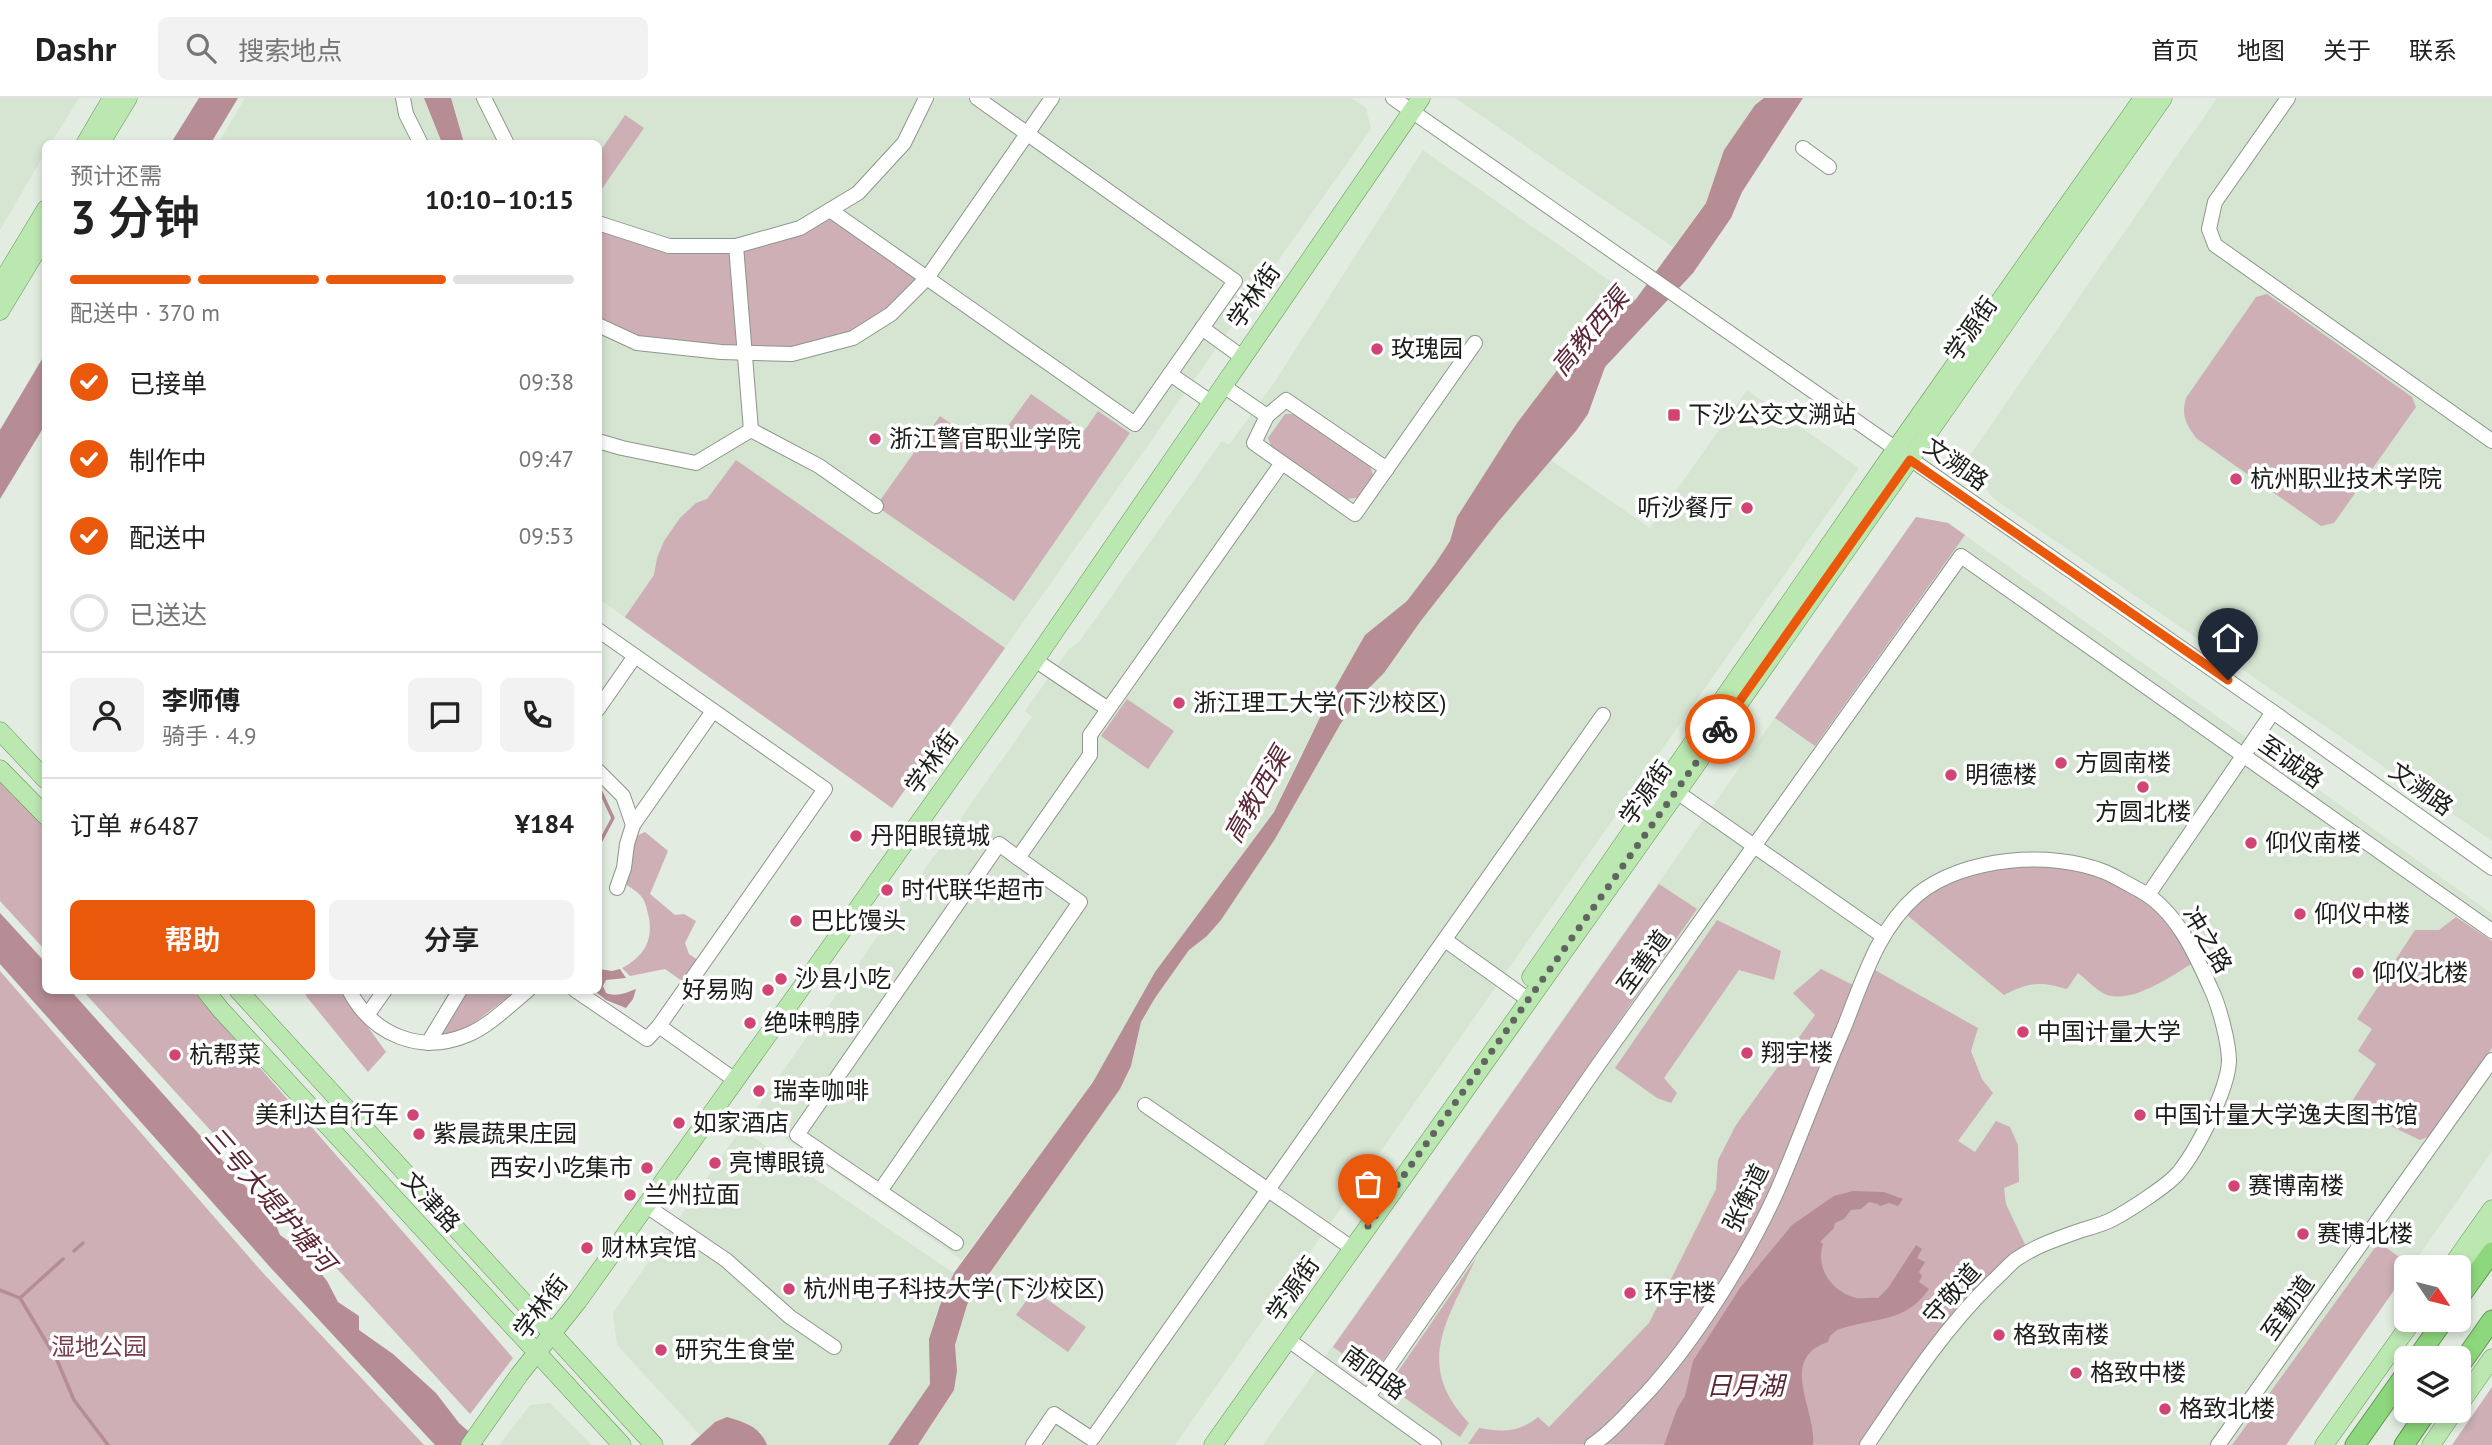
<!DOCTYPE html>
<html lang="zh">
<head>
<meta charset="utf-8">
<style>
	body { margin:0; font-family:"PT Sans","Noto Sans SC",sans-serif; background:#f2f2f2; color:#222; height:100vh; display:flex; flex-direction:column; font-size:26px; white-space:nowrap }
	* { box-sizing:border-box; margin:0 }
	p { font-size:23px; color:#767676 }
	.icon { flex:none; width:38px; height:38px; fill:none; stroke:currentColor; stroke-width:2; stroke-linecap:round; stroke-linejoin:round }
	.map { position:relative; flex:1; overflow:hidden }
	.details { position:absolute; left:42px; top:42px; width:560px; height:854px; display:flex; flex-direction:column; background:#fff; border-radius:10px; box-shadow:0 4px 10px #0003 }
	.details>* { flex:none }
	.needle { width:46px; rotate:125deg }
	.controls { position:absolute; left:2394px; top:1157px; display:grid; gap:14px }
	.controls a { display:grid; place-items:center; width:77px; height:77px; border-radius:10px; background:#fff; box-shadow:0 4px 10px #0003; font-size:35px }
	.pin { position:absolute; display:grid; place-items:center; width:60px; height:60px; color:#fff; margin:-72px -30px; border-radius:50% 50% 50% 0; rotate:-45deg; box-shadow:0 0 7px #0007 }
	.pin .icon { rotate:45deg }
	.courier { position:absolute; display:grid; place-items:center; width:70px; height:70px; margin:-35px; border:5px solid #ea580c; border-radius:50%; background:#fff; color:#222; box-shadow:0 2px 9px #0007 }
	.head em { font-style:normal; font-weight:600 }
	.head div { display:flex; flex-direction:column-reverse }
	.head { display:flex; align-items:center; justify-content:space-between; height:119px; padding:0 28px }
	h1 { font-size:46px; font-weight:600; line-height:52px }
	.bar { display:grid; grid-template-columns:repeat(4,1fr); gap:10px 7px; align-content:center; height:84px; padding:0 28px }
	.bar i { height:9px; border-radius:5px; background:#e0e0e0 }
	.bar .on { background:#ea580c }
	.bar p { grid-column:span 4 }
	.line { display:flex; align-items:center; gap:18px; padding:0 28px; border-top:2px solid #e0e0e0 }
	.line div { flex:1 }
	.round { display:grid; place-items:center; flex:none; width:74px; height:74px; border-radius:10px; background:#f2f2f2 }
	ol { padding:0 28px; list-style:none }
	li { display:flex; align-items:center; gap:21px; height:77px }
	li p { margin-inline-start:auto }
	li .icon { padding:7px; border-radius:50%; background:#ea580c; color:#fff; stroke-width:4 }
	li:last-child { color:#767676 }
	li i { width:38px; height:38px; border:4px solid #e0e0e0; border-radius:50% }
	.cta { display:flex; gap:14px; margin-top:auto; padding:14px 28px }
	.cta a { flex:1; height:80px; border-radius:10px; background:#ea580c; color:#fff; font-size:28px; font-weight:600; line-height:80px; text-align:center }
	.cta a+a { background:#f2f2f2; color:#222 }
	header { display:flex; align-items:center; gap:42px; box-sizing:border-box; height:98px; padding:0 35px; background:#fff; border-bottom:2px solid #e0e0e0 }
	header strong { font-size:33px }
	nav { display:flex; gap:38px; margin-inline-start:auto; font-size:24px }
	.search { width:490px; height:63px; background:#f2f2f2; display:flex; align-items:center; gap:18px; box-sizing:border-box; padding:0 24px; border-radius:10px; color:#767676; font-size:26px }
	.map>svg:first-child { display:block }
	.built { fill:#d6e5d2 }
	.green { fill:#cdafb5 }
	.water { fill:#b68c95 }
	.lines { fill:none; stroke-linecap:round; stroke-linejoin:round }
	.stream { stroke:#b68c95; stroke-width:3.5 }
	.minor-casing { stroke:#8d968b; stroke-width:16 }
	.major-casing { stroke:#659659; stroke-width:19 }
	.highway-casing { stroke:#659659; stroke-width:21 }
	.minor { stroke:#fff; stroke-width:14 }
	.major { stroke:#bbe7b0; stroke-width:18 }
	.highway { stroke:#8dd77c; stroke-width:19 }
	.done { stroke:#60655f; stroke-width:7; stroke-dasharray:0 12.6 }
	.route { stroke:#ea580c; stroke-width:9 }
	.poi-dot { fill:#d14473; stroke:#fff; stroke-width:2.5 }
	.labels { text-anchor:middle; stroke-width:7; stroke-linejoin:round; paint-order:stroke }
	.street-label { font-size:24px; fill:#1a1d19; stroke:#fff }
	.poi-label { font-size:24px; fill:#1a1d19; stroke:#fff; text-anchor:start }
	.park-label { font-size:24px; fill:#793e4e; stroke:#fff }
	.water-label { font-size:26px; font-style:italic; fill:#5d2636; stroke:#fff }
</style>
</head>
<body>
<header>
<strong>Dashr</strong>
<div class="search"><svg class="icon" aria-label="search" viewBox="0 0 24 24"><circle cx="10" cy="10" r="6"/><path d="M15 15l6 6"/></svg>搜索地点</div>
<nav><a>首页</a><a>地图</a><a>关于</a><a>联系</a></nav>
</header>
<div class="map">
<svg width="2492" height="1347" viewBox="0 0 2492 1347">
	<rect width="100%" height="100%" fill="#e2ece0"/>
	<g class="built">
		<path d="M0,0H79L51,45L46,46L45,55L0,132Z"/>
		<path d="M245,0H1352L1366,10L1371,31L892,710L599,501L598,46H218Z"/>
		<path d="M1455,0H1764L1755,7L1724,52L1706,104L1673,149Z"/>
		<path d="M2217,0H2492V743L1993,400L1966,363Z"/>
		<path d="M1423,52L1636,201L1564,263L1517,325L1457,419L1450,443L1435,466L1407,503L1365,537L1300,658L1274,714L1155,874L1093,984L962,1162L752,1017L1032,619L1025,613L1069,551L1079,544L1222,343L1229,347L1276,282Z"/>
		<path d="M1747,292L1859,370L1175,1347H918L954,1292L957,1273L955,1247L967,1207L1120,991L1131,968L1141,924L1155,900L1189,852L1207,838L1221,822L1275,741L1341,625L1364,595L1384,575L1420,524L1498,424L1551,362L1650,430Z"/>
		<path d="M1916,419L1948,425L2492,816V1053L2411,1169H2406V1175L2286,1347H1263Z"/>
		<path d="M741,1031L954,1175L939,1207L929,1241L930,1286L888,1347H767L761,1334L715,1324L701,1338L617,1247L613,1215Z"/>
		<path d="M550,1305L592,1347H499L530,1307Z"/>
	</g>
	<g class="green">
		<path d="M625,17L644,30L599,95V55Z"/>
		<path d="M830,112L927,180L853,240L792,256L637,245L599,227L598,125L669,148H736Z"/>
		<path d="M2267,196L2412,299L2416,309L2334,425L2321,428L2196,340C2186,326 2181,317 2186,300L2256,199Z"/>
		<path d="M1031,296L1084,333L1098,313L1130,335L1014,503L876,408L940,318L990,353Z"/>
		<path d="M1285,316H1296L1370,367L1374,380L1361,399L1347,401L1272,350L1268,340Z"/>
		<path d="M736,362L1005,550L892,710L625,519L654,477L657,460L664,443L680,420L696,405L707,401Z"/>
		<path d="M1916,419L1948,425L1965,437L1815,648L1775,620Z"/>
		<path d="M1127,601L1174,633L1148,671L1101,638Z"/>
		<path d="M0,671L45,723V852L0,803Z"/>
		<path d="M645,734L668,753L650,796L675,817L684,816L696,823L685,845L689,856L698,862L682,883L665,871L630,878L622,870C643,859 653,844 649,820C647,812 646,804 641,798C637,793 628,788 622,784L634,739Z"/>
		<path d="M2047,760L2148,797L2198,862C2175,875 2132,908 2105,896C2096,892 2086,881 2078,875L2067,891C2040,883 2029,884 2004,897L1902,813L1955,776Z"/>
		<path d="M1659,786L1697,811L1373,1277L1333,1249Z"/>
		<path d="M2456,819L2492,843V950L2430,1038L2420,1042L2349,1008L2376,966L2358,953L2372,931L2357,921L2415,832H2439Z"/>
		<path d="M1717,822L1781,853L1774,882L1739,872L1664,980L1677,995L1671,1005L1657,1000L1615,970Z"/>
		<path d="M1866,867L1978,930L1971,953L1982,981L1993,995L1958,1043L1975,1054L1996,1023L2010,1029L2018,1047L2019,1084L2004,1090L2006,1106L2029,1155L1970,1206L1867,1347L1468,1346L1479,1330C1502,1334 1519,1335 1538,1319L1549,1329L1649,1225L1716,1091L1718,1062L1736,1027L1815,917L1793,895L1821,871L1857,889Z"/>
		<path d="M0,873L263,1175L424,1347H0Z"/>
		<path d="M83,893H193L513,1260L470,1316Z"/>
		<path d="M305,893H342L386,954L368,974L306,898Z"/>
		<path d="M465,893H516L470,928L438,939Z"/>
		<path d="M2379,1144L2411,1168L2406,1169V1175L2286,1347H2232Z"/>
		<path d="M1476,1160C1448,1222 1413,1266 1469,1325L1460,1339L1388,1288Z"/>
		<path d="M1034,1192L1086,1229L1068,1254L1016,1217Z"/>
		<path d="M2492,1289V1347H2452Z"/>
	</g>
	<g class="water">
		<path d="M199,0H238L211,45H171Z"/>
		<path d="M424,0H451L464,45H442Z"/>
		<path d="M1764,0H1803L1742,94L1731,120L1693,175L1605,269L1588,316L1576,333L1498,424L1420,524L1384,575L1364,595L1341,625L1275,741L1221,822L1207,838L1189,852L1155,900L1141,924L1131,968L1120,991L967,1207L955,1247L957,1273L954,1292L918,1347H888L930,1286L929,1241L940,1207L954,1175L1093,984L1155,874L1274,714L1331,597L1365,537L1407,503L1435,466L1450,443L1457,419L1517,325L1564,263L1636,201L1706,105L1724,52L1755,7Z"/>
		<path d="M45,256V327L0,401V332Z"/>
		<path d="M0,815L45,864L46,892L71,893L272,1118L280,1137L304,1154L327,1183L338,1204L359,1218V1232L393,1256L436,1295L459,1325L484,1347H435L270,1169L0,866Z"/>
		<path d="M599,871L612,873L620,871L626,880L606,882L603,888L606,895C616,899 626,895 636,891L633,901L626,910L606,902L595,893L598,892Z"/>
		<path d="M1853,1093L1884,1094L1903,1101L1898,1108L1889,1105L1880,1108L1878,1106L1869,1104L1861,1111L1851,1112L1844,1121L1835,1125L1834,1130L1820,1144L1823,1146C1815,1170 1832,1194 1856,1200C1862,1201 1871,1199 1878,1200L1888,1190L1916,1147L1922,1151L1917,1160L1925,1164L1919,1174L1922,1178L1919,1184L1929,1191C1905,1226 1873,1219 1837,1232L1830,1238L1828,1244C1777,1261 1817,1313 1813,1347H1664L1677,1311L1685,1298L1693,1263L1740,1190L1792,1127L1834,1098Z"/>
		<path d="M727,1319C745,1324 760,1329 767,1347H690L715,1324Z"/>
	</g>
	<g class="lines">
		<g class="stream">
			<path d="M598,688L613,720L598,748"/>
			<path d="M74,1153L83,1145"/>
			<path d="M0,1192L20,1200L57,1262L74,1302L108,1347"/>
			<path d="M20,1200L63,1161"/>
		</g>
		<defs>
			<g id="minor">
				<path d="M403,0L406,16L421,46"/>
				<path d="M484,0L507,46"/>
				<path d="M1393,0L2273,614L2492,770"/>
				<path d="M2288,0L2215,104L2209,131L2215,147L2492,343"/>
				<path d="M1803,50L1829,69"/>
				<path d="M830,112L1135,326L1235,183L977,0"/>
				<path d="M598,125L669,148H736L800,130L858,95L904,45L926,0"/>
				<path d="M736,148L751,332"/>
				<path d="M598,227L637,245L721,254L792,256L853,240L891,216L927,180L1052,0"/>
				<path d="M1202,230L1242,259"/>
				<path d="M1170,276L1211,304"/>
				<path d="M1222,287L1267,318L1286,302L1387,371"/>
				<path d="M1267,318L1254,345L1355,416L1475,245"/>
				<path d="M598,343L622,350L696,365L751,332L819,368L876,408"/>
				<path d="M598,532L825,691L659,928"/>
				<path d="M1035,562L1108,611"/>
				<path d="M598,611L635,558"/>
				<path d="M598,673L623,698L633,727L627,746L624,770L617,790"/>
				<path d="M1677,694L1883,838"/>
				<path d="M633,727L713,613"/>
				<path d="M2148,797L2273,614"/>
				<path d="M1445,842L1529,902"/>
				<path d="M349,892C373,938 421,956 467,937C489,928 510,907 528,892"/>
				<path d="M575,892L647,941L659,928L735,982"/>
				<path d="M368,916L385,892"/>
				<path d="M428,945L460,892"/>
				<path d="M1145,1007L1352,1150"/>
				<path d="M880,1093L1080,804L1018,760"/>
				<path d="M645,1107L726,1162L790,1219L834,1249"/>
				<path d="M956,1145L797,1037L999,746L1018,760L1090,657V637L1282,365"/>
				<path d="M1287,1241L1434,1347"/>
				<path d="M1368,1299L1598,967L1961,458L2492,833"/>
				<path d="M1033,1347L1054,1316L1092,1341L1603,617"/>
				<path d="M1592,1347C1612,1334 1628,1314 1645,1297C1695,1243 1748,1158 1778,1091C1801,1038 1820,984 1843,932C1863,883 1876,833 1917,797C1963,759 2051,752 2105,774C2117,779 2129,787 2141,793C2176,812 2196,857 2211,891C2219,907 2229,945 2229,963C2228,991 2197,1052 2179,1074C2169,1087 2128,1113 2113,1121C2104,1126 2092,1129 2082,1132C2059,1140 2035,1148 2015,1162C2007,1169 1999,1178 1991,1185C1942,1233 1905,1291 1867,1347"/>
				<path d="M2218,1347L2492,962"/>
			</g>
			<g id="major">
				<path d="M85,46L112,0"/>
				<path d="M100,46L128,0"/>
				<path d="M0,187L46,111"/>
				<path d="M0,213L46,137"/>
				<path d="M0,633L46,682"/>
				<path d="M0,671L46,718"/>
				<path d="M1531,879L1895,352L2143,0"/>
				<path d="M205,892L221,912L622,1347"/>
				<path d="M238,892L654,1347"/>
				<path d="M2451,1169L2492,1111"/>
				<path d="M2463,1183L2492,1128"/>
				<path d="M2459,1307L2492,1260"/>
				<path d="M470,1347L519,1277L578,1203L1035,562L1421,0"/>
				<path d="M1213,1347L1677,694L2163,0"/>
				<path d="M2324,1347L2413,1222"/>
				<path d="M2431,1347L2455,1312"/>
			</g>
			<g id="highway">
				<path d="M2459,1200L2492,1154"/>
				<path d="M2417,1260L2444,1222"/>
				<path d="M2459,1269L2492,1222"/>
				<path d="M2355,1347L2406,1275"/>
				<path d="M2404,1347L2428,1312"/>
			</g>
		</defs>
		<use href="#minor" class="minor-casing"/>
		<use href="#major" class="major-casing"/>
		<use href="#highway" class="highway-casing"/>
		<use href="#minor" class="minor"/>
		<use href="#major" class="major"/>
		<use href="#highway" class="highway"/>
	</g>
	<g class="lines">
		<path class="done" d="M1368,1128L1720,631"/>
		<path class="route" d="M1720,631L1910,362L2228,582"/>
	</g>
	<g class="poi-dot">
		<circle cx="1377" cy="251" r="7"/>
		<rect x="1667" y="310" width="14" height="14" rx="3.5"/>
		<circle cx="875" cy="341" r="7"/>
		<circle cx="2236" cy="381" r="7"/>
		<circle cx="1747" cy="410" r="7"/>
		<circle cx="1179" cy="605" r="7"/>
		<circle cx="2061" cy="665" r="7"/>
		<circle cx="1951" cy="677" r="7"/>
		<circle cx="2143" cy="689" r="7"/>
		<circle cx="856" cy="738" r="7"/>
		<circle cx="2251" cy="745" r="7"/>
		<circle cx="887" cy="792" r="7"/>
		<circle cx="2300" cy="816" r="7"/>
		<circle cx="796" cy="823" r="7"/>
		<circle cx="2358" cy="875" r="7"/>
		<circle cx="781" cy="881" r="7"/>
		<circle cx="768" cy="892" r="7"/>
		<circle cx="750" cy="925" r="7"/>
		<circle cx="2023" cy="934" r="7"/>
		<circle cx="1747" cy="955" r="7"/>
		<circle cx="175" cy="957" r="7"/>
		<circle cx="759" cy="993" r="7"/>
		<circle cx="413" cy="1017" r="7"/>
		<circle cx="2140" cy="1017" r="7"/>
		<circle cx="679" cy="1025" r="7"/>
		<circle cx="419" cy="1036" r="7"/>
		<circle cx="715" cy="1065" r="7"/>
		<circle cx="647" cy="1070" r="7"/>
		<circle cx="2234" cy="1088" r="7"/>
		<circle cx="630" cy="1097" r="7"/>
		<circle cx="2303" cy="1136" r="7"/>
		<circle cx="587" cy="1150" r="7"/>
		<circle cx="789" cy="1191" r="7"/>
		<circle cx="1630" cy="1195" r="7"/>
		<circle cx="1999" cy="1237" r="7"/>
		<circle cx="661" cy="1252" r="7"/>
		<circle cx="2076" cy="1275" r="7"/>
		<circle cx="2165" cy="1311" r="7"/>
	</g>
	<g class="labels">
		<g class="street-label">
			<text transform="translate(1254 198) rotate(-55)" y="8">学林街</text>
			<text transform="translate(1971 231) rotate(-55)" y="8">学源街</text>
			<text transform="translate(1956 366) rotate(35)" y="8">文溯路</text>
			<text transform="translate(932 664) rotate(-54)" y="8">学林街</text>
			<text transform="translate(2291 664) rotate(35)" y="8">至诚路</text>
			<text transform="translate(2421 691) rotate(36)" y="8">文溯路</text>
			<text transform="translate(1646 695) rotate(-55)" y="8">学源街</text>
			<text transform="translate(2207 842) rotate(59)" y="8">冲之路</text>
			<text transform="translate(1644 864) rotate(-54)" y="8">至善道</text>
			<text transform="translate(1746 1100) rotate(-64)" y="8">张衡道</text>
			<text transform="translate(431 1104) rotate(47)" y="8">文津路</text>
			<text transform="translate(1293 1191) rotate(-55)" y="8">学源街</text>
			<text transform="translate(1952 1196) rotate(-48)" y="8">守敬道</text>
			<text transform="translate(541 1209) rotate(-53)" y="8">学林街</text>
			<text transform="translate(2288 1210) rotate(-55)" y="8">至勤道</text>
			<text transform="translate(1374 1275) rotate(36)" y="8">南阳路</text>
		</g>
		<g class="poi-label">
			<text x="1391" y="259">玫瑰园</text>
			<text x="1688" y="325">下沙公交文溯站</text>
			<text x="889" y="349">浙江警官职业学院</text>
			<text x="2250" y="389">杭州职业技术学院</text>
			<text x="1733" y="418" text-anchor="end">听沙餐厅</text>
			<text x="1193" y="613">浙江理工大学(下沙校区)</text>
			<text x="2075" y="673">方圆南楼</text>
			<text x="1965" y="685">明德楼</text>
			<text x="2143" y="722" text-anchor="middle">方圆北楼</text>
			<text x="870" y="746">丹阳眼镜城</text>
			<text x="2265" y="753">仰仪南楼</text>
			<text x="901" y="800">时代联华超市</text>
			<text x="2314" y="824">仰仪中楼</text>
			<text x="810" y="831">巴比馒头</text>
			<text x="2372" y="883">仰仪北楼</text>
			<text x="795" y="889">沙县小吃</text>
			<text x="754" y="900" text-anchor="end">好易购</text>
			<text x="764" y="933">绝味鸭脖</text>
			<text x="2037" y="942">中国计量大学</text>
			<text x="1761" y="963">翔宇楼</text>
			<text x="189" y="965">杭帮菜</text>
			<text x="773" y="1001">瑞幸咖啡</text>
			<text x="399" y="1025" text-anchor="end">美利达自行车</text>
			<text x="2154" y="1025">中国计量大学逸夫图书馆</text>
			<text x="693" y="1033">如家酒店</text>
			<text x="433" y="1044">紫晨蔬果庄园</text>
			<text x="729" y="1073">亮博眼镜</text>
			<text x="633" y="1078" text-anchor="end">西安小吃集市</text>
			<text x="2248" y="1096">赛博南楼</text>
			<text x="644" y="1105">兰州拉面</text>
			<text x="2317" y="1144">赛博北楼</text>
			<text x="601" y="1158">财林宾馆</text>
			<text x="803" y="1199">杭州电子科技大学(下沙校区)</text>
			<text x="1644" y="1203">环宇楼</text>
			<text x="2013" y="1245">格致南楼</text>
			<text x="675" y="1260">研究生食堂</text>
			<text x="2090" y="1283">格致中楼</text>
			<text x="2179" y="1319">格致北楼</text>
		</g>
		<g class="park-label">
			<text x="99" y="1257">湿地公园</text>
		</g>
		<g class="water-label">
			<text transform="translate(1590 234) rotate(-50)" y="9">高教西渠</text>
			<text transform="translate(1257 697) rotate(-60)" y="9">高教西渠</text>
			<text transform="translate(270 1101) rotate(49)" y="9">三号大堤护塘河</text>
			<text x="1745" y="1297">日月湖</text>
		</g>
	</g>
</svg>
<div class="controls">
<a><svg class="needle" viewBox="-14 -14 28 28"><path d="M0-13l5 13h-10z" fill="#e53935"/><path d="M0 13l5-13h-10z" fill="#767676"/></svg></a>
<a><svg class="icon" aria-label="layers" viewBox="0 0 24 24"><path d="M12 4l9 5-9 5-9-5zM3 14l9 5 9-5"/></svg></a>
</div>
<div class="pin" style="left:1368px;top:1128px;background:#ea580c"><svg class="icon" aria-label="bag" viewBox="0 0 24 24"><path d="M5 8h14l-1 12H6zM9 8a3 3 0 0 1 6 0"/></svg></div>
<div class="pin" style="left:2228px;top:582px;background:#1f2937"><svg class="icon" aria-label="home" viewBox="0 0 24 24"><path d="M3 11l9-7 9 7M6 9v11h12V9"/></svg></div>
<div class="courier" style="left:1720px;top:631px"><svg class="icon" aria-label="bike" viewBox="0 0 24 24"><circle cx="6" cy="16" r="4"/><circle cx="18" cy="16" r="4"/><path d="M6 16l4-8h5l3 8M10 8l3 8H6M13 5h3"/></svg></div>
<section class="details">
<div class="head"><div><h1>3 分钟</h1><p>预计还需</p></div><em>10:10–10:15</em></div>
<div class="bar"><i class="on"></i><i class="on"></i><i class="on"></i><i></i><p>配送中 · 370 m</p></div>
<ol>
<li><svg class="icon" aria-label="check" viewBox="0 0 24 24"><path d="M5 12l5 5 9-10"/></svg>已接单<p>09:38</p></li>
<li><svg class="icon" aria-label="check" viewBox="0 0 24 24"><path d="M5 12l5 5 9-10"/></svg>制作中<p>09:47</p></li>
<li><svg class="icon" aria-label="check" viewBox="0 0 24 24"><path d="M5 12l5 5 9-10"/></svg>配送中<p>09:53</p></li>
<li><i></i>已送达</li>
</ol>
<div class="line" style="height:126px"><a class="round"><svg class="icon" aria-label="person" viewBox="0 0 24 24"><circle cx="12" cy="8" r="4"/><path d="M4 21q1-7 8-7t8 7"/></svg></a><div><b>李师傅</b><p>骑手 · 4.9</p></div><a class="round"><svg class="icon" aria-label="chat" viewBox="0 0 24 24"><path d="M4 5h16v11H9l-5 4z"/></svg></a><a class="round"><svg class="icon" aria-label="phone" viewBox="0 0 24 24"><path d="M5 4h4l2 5-3 2q2 4 5 5l2-3 5 2v4C11 20 4 13 5 4z"/></svg></a></div>
<div class="line" style="height:91px"><div>订单 #6487</div><b>¥184</b></div>
<div class="cta"><a>帮助</a><a>分享</a></div>
</section>
</div>
</body>
</html>
